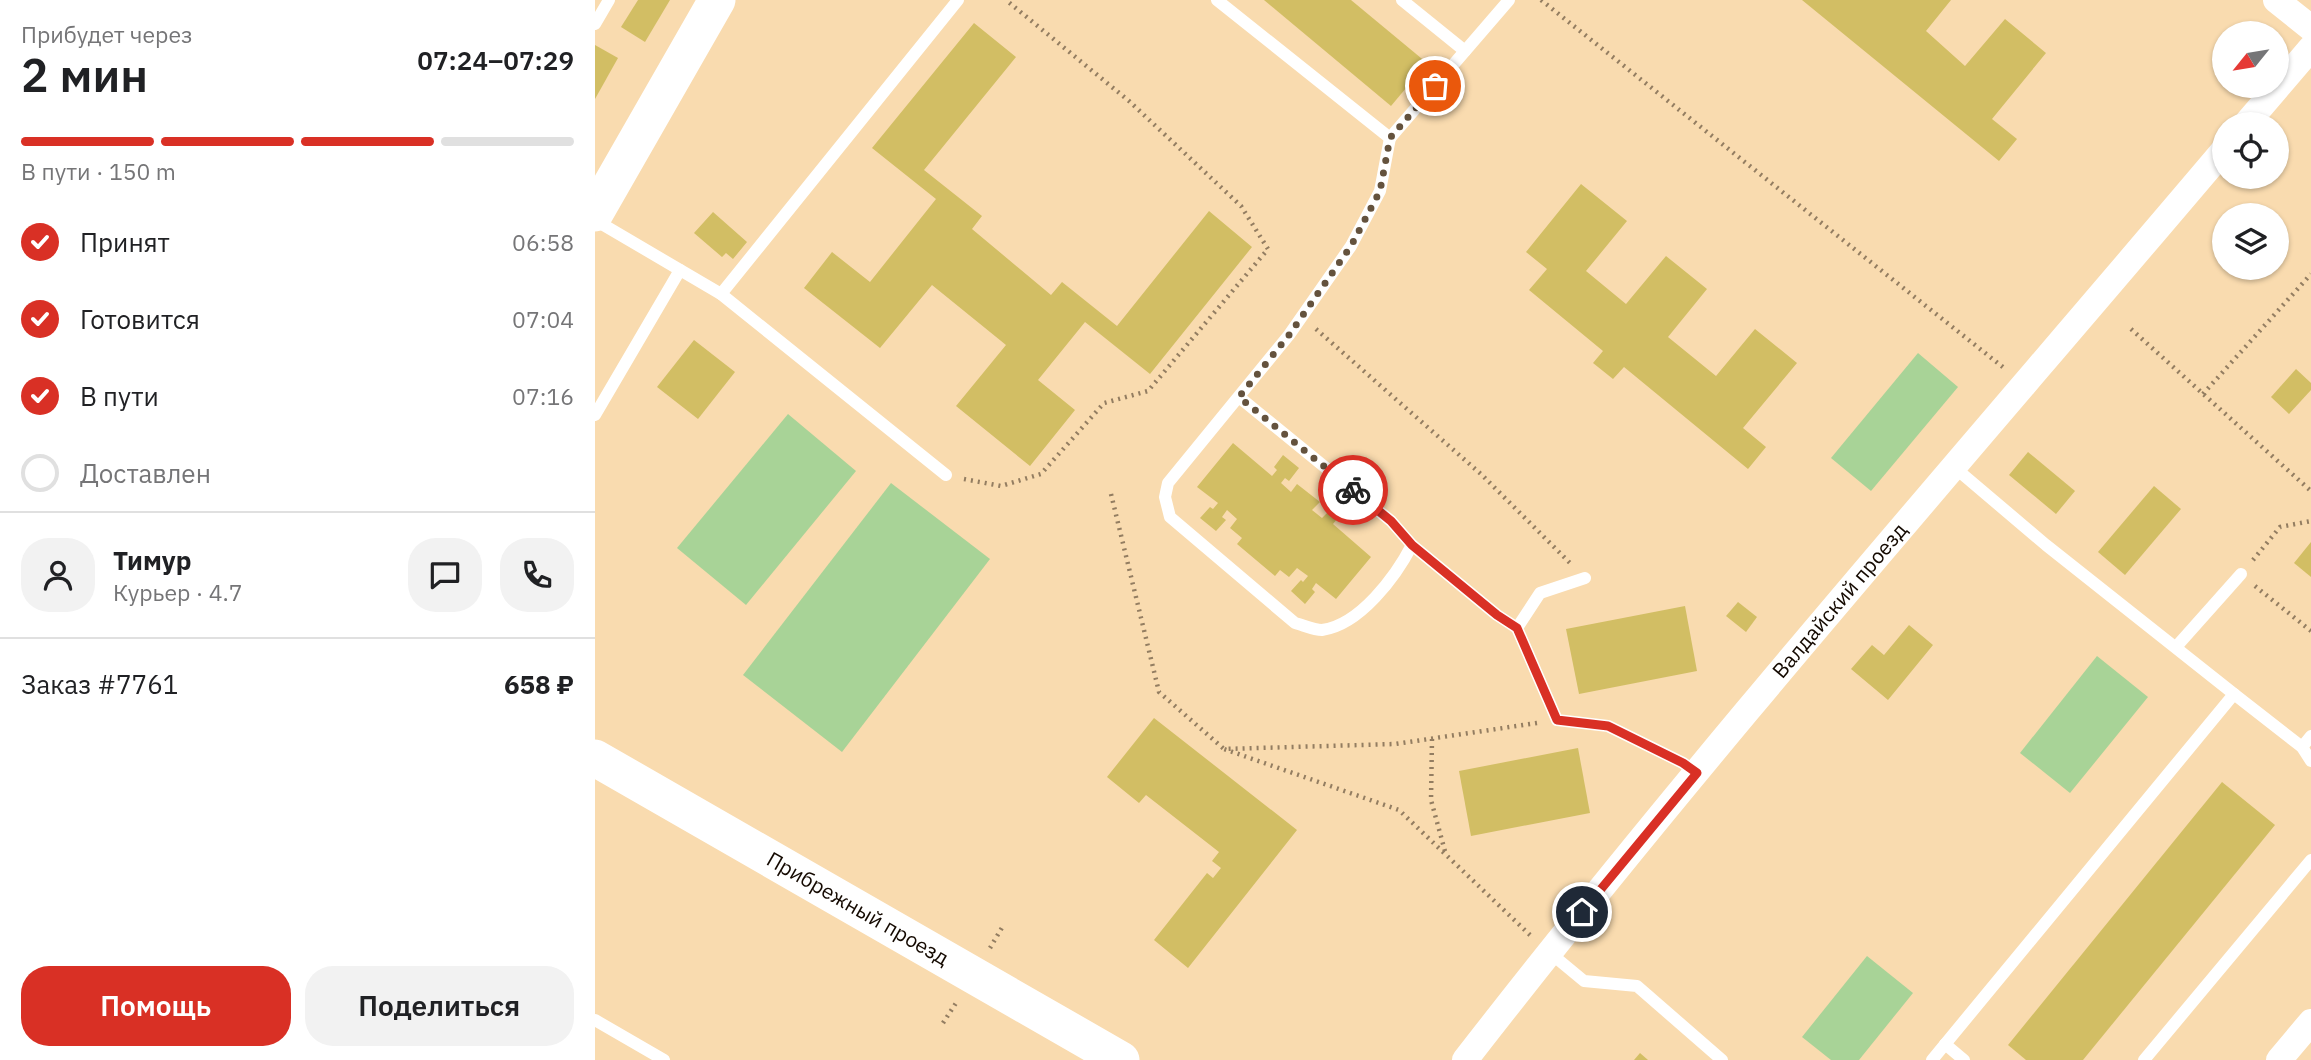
<!DOCTYPE html>
<html lang="ru">
<head>
<meta charset="utf-8">
<style>
	body { margin:0; font-family:"IBM Plex Sans",sans-serif; background:#f2f2f2; color:#202124; height:100vh; display:flex; flex-direction:column; font-size:26px; white-space:nowrap }
	* { box-sizing:border-box; margin:0 }
	p { font-size:23px; color:#757577 }
	.icon { flex:none; width:38px; height:38px; fill:none; stroke:currentColor; stroke-width:2; stroke-linecap:round; stroke-linejoin:round }
	.map { position:relative; flex:1; overflow:hidden }
	.panel { display:flex; flex-direction:column; background:#fff; width:595px }
	.panel>* { flex:none }
	.needle { width:46px; rotate:240deg }
	.controls { position:absolute; left:1617px; top:21px; display:grid; gap:14px }
	.controls a { display:grid; place-items:center; width:77px; height:77px; border-radius:50%; background:#fff; box-shadow:0 2px 5px #0004; font-size:35px }
	.pin { position:absolute; display:grid; place-items:center; width:60px; height:60px; color:#fff; margin:-30px; border:4px solid #fff; border-radius:50%; box-shadow:0 2px 7px #0007 }
	.courier { position:absolute; display:grid; place-items:center; width:70px; height:70px; margin:-35px; border:5px solid #d93025; border-radius:50%; background:#fff; color:#222; box-shadow:0 2px 9px #0007 }
	.overview em { font-style:normal; font-weight:600 }
	.overview div { display:flex; flex-direction:column-reverse }
	.overview { display:flex; align-items:center; justify-content:space-between; height:119px; padding:0 21px }
	h1 { font-size:46px; font-weight:600; line-height:52px }
	.bar { display:grid; grid-template-columns:repeat(4,1fr); gap:10px 7px; align-content:center; height:84px; padding:0 21px }
	.bar i { height:9px; border-radius:5px; background:#e0e0e0 }
	.bar .active { background:#d93025 }
	.bar p { grid-column:span 4 }
	.line { display:flex; align-items:center; gap:18px; padding:0 21px; border-top:2px solid #e0e0e0 }
	.line div { flex:1 }
	.round { display:grid; place-items:center; flex:none; width:74px; height:74px; border-radius:28px; background:#f2f2f2 }
	ol { padding:0 21px; list-style:none }
	li { display:flex; align-items:center; gap:21px; height:77px }
	li p { margin-inline-start:auto }
	li .icon { padding:7px; border-radius:50%; background:#d93025; color:#fff; stroke-width:4 }
	li:last-child { color:#757577 }
	li i { width:38px; height:38px; border:4px solid #e0e0e0; border-radius:50% }
	.action { display:flex; gap:14px; margin-top:auto; padding:14px 21px }
	.action a { flex:1; height:80px; border-radius:28px; background:#d93025; color:#fff; font-size:28px; font-weight:600; line-height:80px; text-align:center }
	.action a+a { background:#f2f2f2; color:#202124 }
	main { display:flex; flex:1; min-height:0 }
	.map>svg:first-child { display:block }
	.green { fill:#a8d397 }
	.building { fill:#d2be64 }
	.lines { fill:none; stroke-linecap:round; stroke-linejoin:round }
	.path { stroke:#937d61; stroke-width:4.5; stroke-dasharray:2 5; stroke-linecap:butt }
	.lane { stroke:#fff; stroke-width:12 }
	.street { stroke:#fff; stroke-width:26 }
	.secondary { stroke:#fff; stroke-width:37 }
	.done { stroke:#64523d; stroke-width:7; stroke-dasharray:0 12.6 }
	.route { stroke:#d93025; stroke-width:9 }
	.labels { text-anchor:middle; stroke-width:7; stroke-linejoin:round; paint-order:stroke }
	.street-label { font-size:21px; fill:#140900; stroke:#f9dbaf }
</style>
</head>
<body>
<main>
<section class="panel">
<div class="overview"><div><h1>2 мин</h1><p>Прибудет через</p></div><em>07:24–07:29</em></div>
<div class="bar"><i class="active"></i><i class="active"></i><i class="active"></i><i></i><p>В пути · 150 m</p></div>
<ol>
<li><svg class="icon" aria-label="check" viewBox="0 0 24 24"><path d="M5 12l5 5 9-10"/></svg>Принят<p>06:58</p></li>
<li><svg class="icon" aria-label="check" viewBox="0 0 24 24"><path d="M5 12l5 5 9-10"/></svg>Готовится<p>07:04</p></li>
<li><svg class="icon" aria-label="check" viewBox="0 0 24 24"><path d="M5 12l5 5 9-10"/></svg>В пути<p>07:16</p></li>
<li><i></i>Доставлен</li>
</ol>
<div class="line" style="height:126px"><a class="round"><svg class="icon" aria-label="person" viewBox="0 0 24 24"><circle cx="12" cy="8" r="4"/><path d="M4 21q1-7 8-7t8 7"/></svg></a><div><b>Тимур</b><p>Курьер · 4.7</p></div><a class="round"><svg class="icon" aria-label="chat" viewBox="0 0 24 24"><path d="M4 5h16v11H9l-5 4z"/></svg></a><a class="round"><svg class="icon" aria-label="phone" viewBox="0 0 24 24"><path d="M5 4h4l2 5-3 2q2 4 5 5l2-3 5 2v4C11 20 4 13 5 4z"/></svg></a></div>
<div class="line" style="height:91px"><div>Заказ #7761</div><b>658 ₽</b></div>
<div class="action"><a>Помощь</a><a>Поделиться</a></div>
</section>
<div class="map">
<svg width="1716" height="1060" viewBox="0 0 1716 1060">
	<rect width="100%" height="100%" fill="#f9dbaf"/>
	<g class="green">
		<path d="M1323,353L1363,387L1276,491L1236,458Z"/>
		<path d="M193,414L261,471L151,605L82,548Z"/>
		<path d="M296,483L395,559L247,752L148,675Z"/>
		<path d="M1502,656L1553,697L1475,793L1425,753Z"/>
		<path d="M1272,956L1318,993L1264,1060H1236L1207,1037Z"/>
	</g>
	<g class="building">
		<path d="M43,0H75L50,42L26,27Z"/>
		<path d="M669,0H756L832,63L796,106Z"/>
		<path d="M1207,0H1356L1331,31L1370,66L1410,19L1451,53L1397,119L1422,139L1404,161Z"/>
		<path d="M379,23L421,57L329,170L387,216L377,229L456,295L467,282L522,326L614,211L657,247L555,374L490,322L443,380L480,410L435,466L361,406L411,345L337,285L285,348L209,288L237,252L275,282L341,199L277,148Z"/>
		<path d="M0,45L23,58L0,99Z"/>
		<path d="M986,184L1032,221L991,271L1031,304L1071,256L1112,289L1073,337L1121,376L1160,329L1202,363L1148,428L1171,447L1153,469L1029,367L1018,379L998,363L1008,351L934,290L952,269L931,252Z"/>
		<path d="M118,212L152,242L138,259L131,253L127,257L99,233Z"/>
		<path d="M99,340L140,372L103,419L62,387Z"/>
		<path d="M1701,369L1716,383V390L1694,414L1676,397Z"/>
		<path d="M638,443L677,476L682,470L679,467L688,455L704,468L694,481L690,478L686,483L696,492L702,484L725,502L717,510L727,518L733,512L729,509L739,497L755,510L745,522L742,519L738,524L776,557L741,599L721,583L717,589L720,592L710,604L696,591L706,580L708,582L713,576L702,568L694,577L685,570L680,576L642,544L647,538L635,528L642,519L632,510L627,517L631,520L621,531L605,518L615,507L618,509L623,503L602,487Z"/>
		<path d="M1433,452L1480,491L1461,514L1414,475Z"/>
		<path d="M1559,486L1586,509L1530,575L1503,552Z"/>
		<path d="M1716,542V577L1699,563Z"/>
		<path d="M1143,602L1162,617L1151,632L1131,616Z"/>
		<path d="M1090,606L1102,671L984,694L971,629Z"/>
		<path d="M1314,625L1338,645L1293,700L1256,669L1277,645L1289,655Z"/>
		<path d="M559,718L702,830L593,968L559,940L612,873L618,878L626,868L617,861L624,852L551,795L544,803L512,777Z"/>
		<path d="M983,748L995,813L876,836L864,771Z"/>
		<path d="M1627,782L1680,825L1488,1060H1431L1413,1045Z"/>
		<path d="M1045,1053L1053,1060H1039Z"/>
	</g>
	<g class="lines">
		<g class="path">
			<path d="M946,0L1409,368"/>
			<path d="M721,329L887,475L975,563"/>
			<path d="M1536,329L1716,491"/>
			<path d="M1608,394L1716,274"/>
			<path d="M369,479L406,486L446,474L509,403L553,391L673,249L646,206L534,101L411,0"/>
			<path d="M516,494L564,692L629,749"/>
			<path d="M1658,560L1685,527L1716,521"/>
			<path d="M1660,586L1716,631"/>
			<path d="M837,739L836,800L851,855"/>
			<path d="M935,935L804,810L629,749L800,744L942,723"/>
			<path d="M395,948L408,926"/>
			<path d="M348,1023L361,1003"/>
		</g>
		<g class="lane">
			<path d="M622,0L795,138L914,0"/>
			<path d="M807,0L870,51"/>
			<path d="M0,24L14,0"/>
			<path d="M0,220L126,294L351,475"/>
			<path d="M126,294L363,0"/>
			<path d="M644,397L796,521L817,545C801,576 765,625 727,630C719,630 708,625 700,623L575,517L570,497L573,483L694,335L756,246L785,191L795,138"/>
			<path d="M0,415L85,270"/>
			<path d="M817,545L902,615L922,628"/>
			<path d="M990,578L945,593L922,628L962,720L1013,726L1088,763L1102,773"/>
			<path d="M1581,647L1646,574"/>
			<path d="M1639,694L1707,747L1716,761"/>
			<path d="M1707,747L1716,736"/>
			<path d="M954,952L989,981L1042,986L1127,1060"/>
			<path d="M0,1020L69,1060"/>
			<path d="M1350,1044L1369,1060"/>
			<path d="M1337,1060L1639,694L1451,545L1359,467"/>
			<path d="M1549,1060L1716,860"/>
		</g>
		<g class="street">
			<path d="M1681,0L1716,28"/>
			<path d="M1651,124L1716,48"/>
			<path id="s1" d="M870,1060C1112,748 1374,451 1629,150"/>
			<path d="M1684,1060L1716,1022"/>
		</g>
		<g class="secondary">
			<path d="M0,213L122,0"/>
			<path id="s2" d="M0,758L526,1060"/>
		</g>
	</g>
	<g class="lines">
		<path class="done" d="M758,490L644,397L694,335L756,246L785,191L795,138L840,86"/>
		<path class="route" d="M758,490L796,521L817,545L902,615L922,628L962,720L1013,726L1088,763L1102,773L987,912"/>
	</g>
	<g class="labels">
		<g class="street-label">
			<text dy="7" stroke="none"><textPath href="#s1" startOffset="593">Валдайский проезд</textPath></text>
			<text dy="7" stroke="none"><textPath href="#s2" startOffset="303">Прибрежный проезд</textPath></text>
		</g>
	</g>
</svg>
<div class="controls">
<a><svg class="needle" viewBox="-14 -14 28 28"><path d="M0-13l5 13h-10z" fill="#e53935"/><path d="M0 13l5-13h-10z" fill="#757577"/></svg></a>
<a><svg class="icon" aria-label="locate" viewBox="0 0 24 24"><circle cx="12" cy="12" r="6"/><path d="M12 2v4M12 18v4M2 12h4M18 12h4"/></svg></a>
<a><svg class="icon" aria-label="layers" viewBox="0 0 24 24"><path d="M12 4l9 5-9 5-9-5zM3 14l9 5 9-5"/></svg></a>
</div>
<div class="pin" style="left:840px;top:86px;background:#ea580c"><svg class="icon" aria-label="bag" viewBox="0 0 24 24"><path d="M5 8h14l-1 12H6zM9 8a3 3 0 0 1 6 0"/></svg></div>
<div class="pin" style="left:987px;top:912px;background:#1f2937"><svg class="icon" aria-label="home" viewBox="0 0 24 24"><path d="M3 11l9-7 9 7M6 9v11h12V9"/></svg></div>
<div class="courier" style="left:758px;top:490px"><svg class="icon" aria-label="bike" viewBox="0 0 24 24"><circle cx="6" cy="16" r="4"/><circle cx="18" cy="16" r="4"/><path d="M6 16l4-8h5l3 8M10 8l3 8H6M13 5h3"/></svg></div>
</div>
</main>
</body>
</html>
